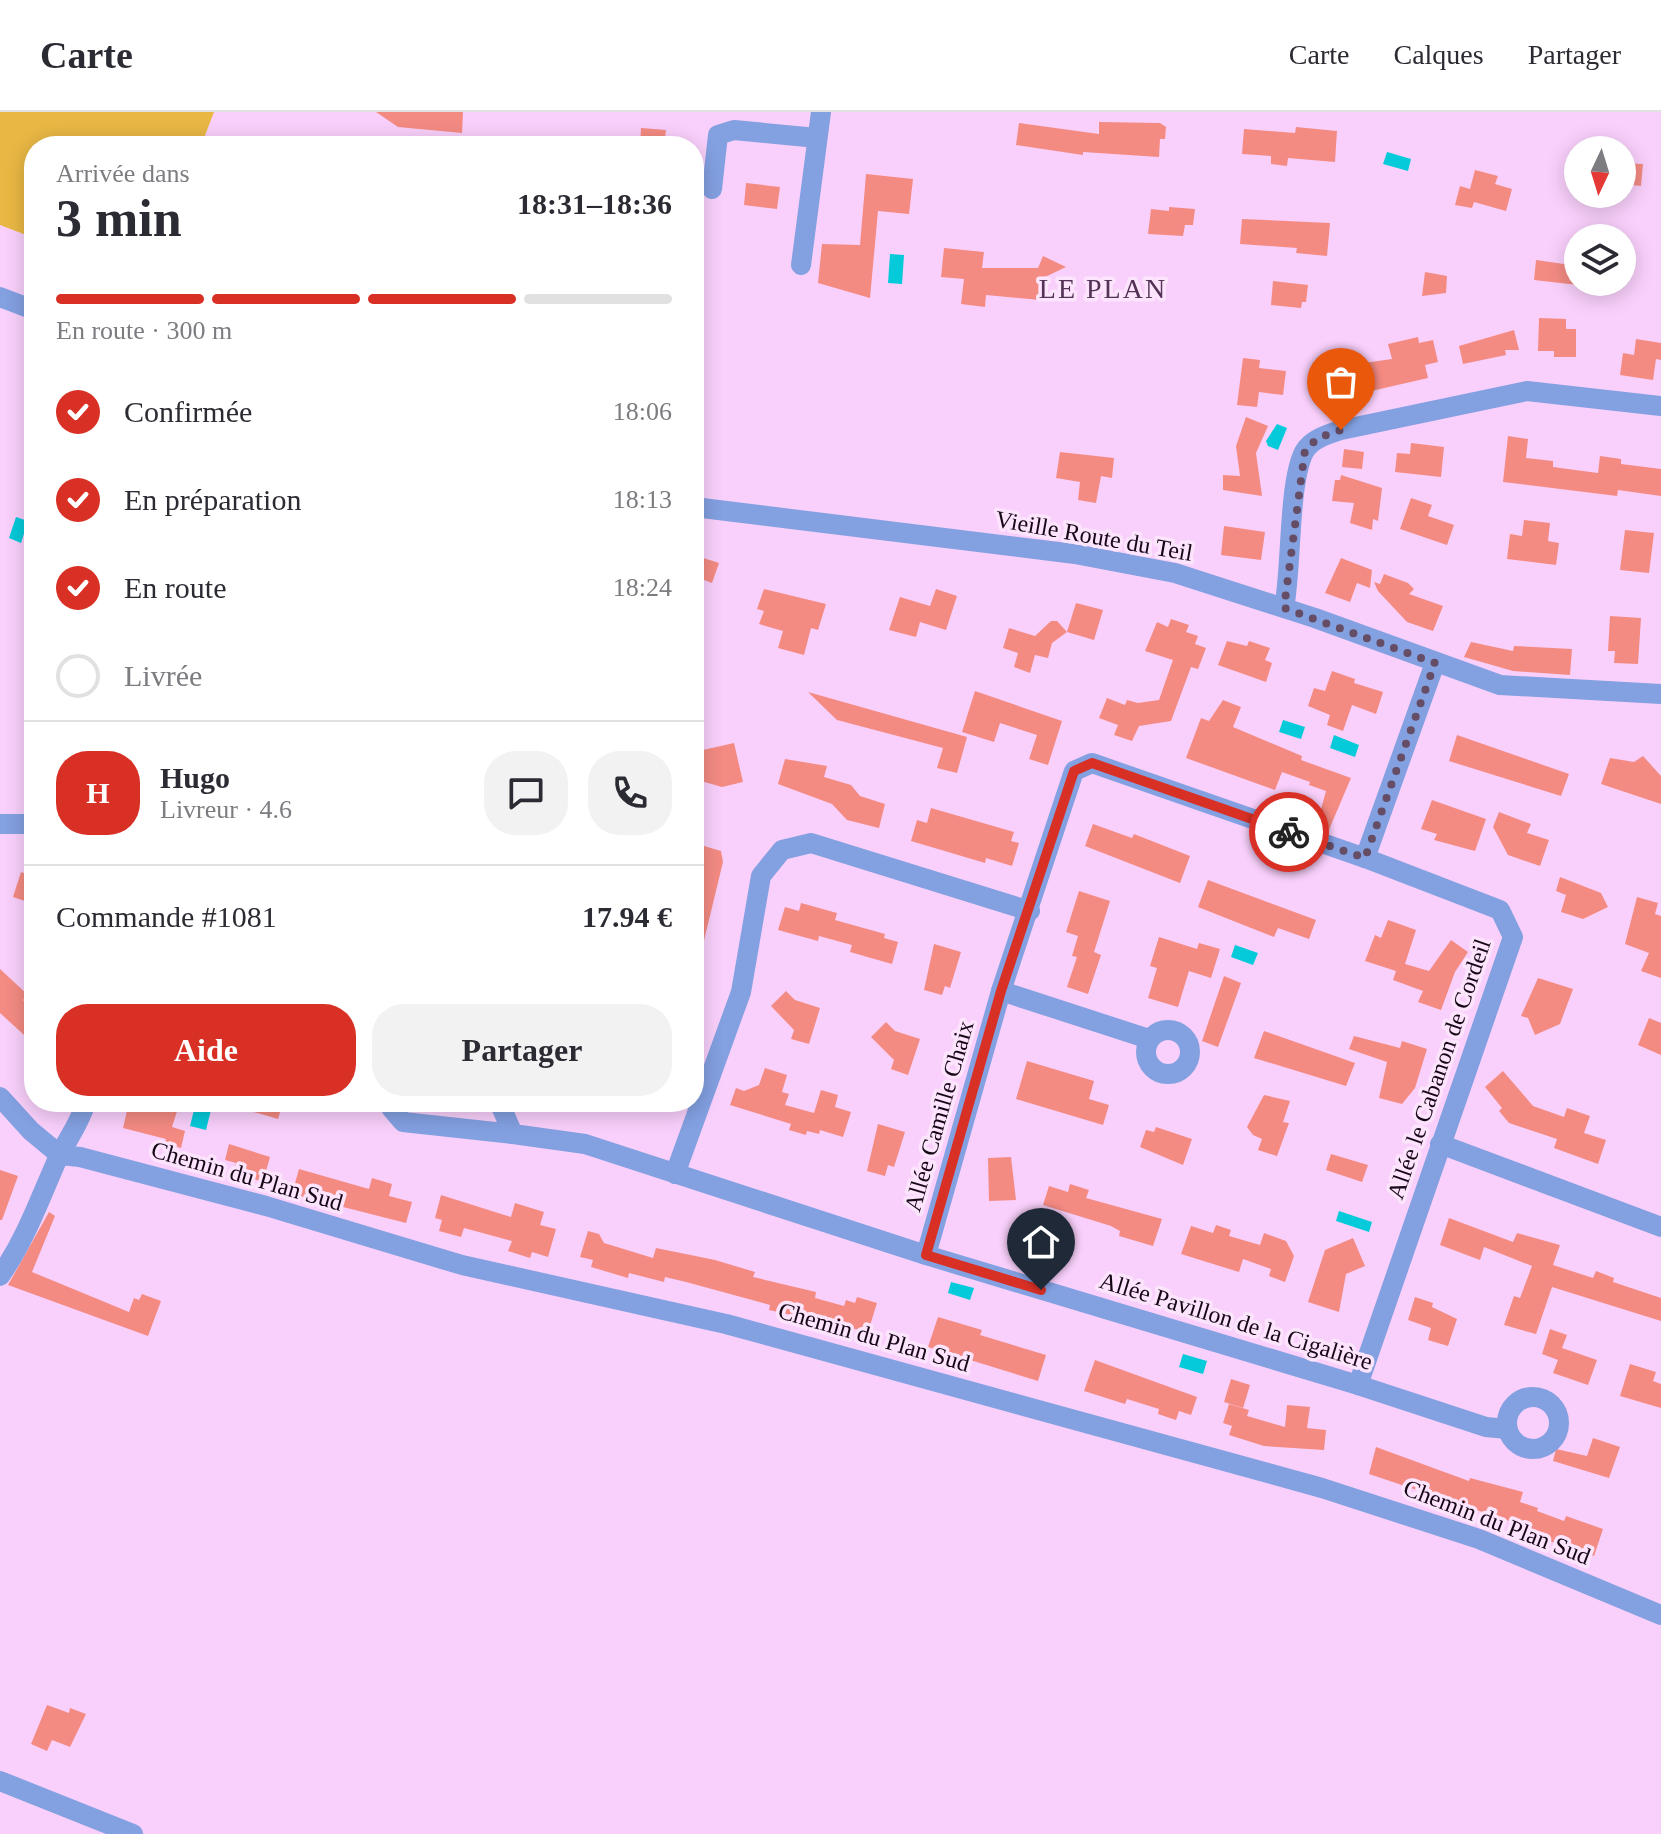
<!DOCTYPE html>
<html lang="fr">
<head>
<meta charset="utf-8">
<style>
	body { margin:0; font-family:Georgia,serif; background:#f2f2f3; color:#2b2b33; height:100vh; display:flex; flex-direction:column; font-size:30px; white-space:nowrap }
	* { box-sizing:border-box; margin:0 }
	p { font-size:26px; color:#7c7c81 }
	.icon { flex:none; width:44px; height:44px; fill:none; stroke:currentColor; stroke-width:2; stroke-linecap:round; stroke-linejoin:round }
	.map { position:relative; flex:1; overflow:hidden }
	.sheet { position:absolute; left:24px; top:24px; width:680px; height:976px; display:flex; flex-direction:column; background:#fff; border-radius:32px; box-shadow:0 4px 20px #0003 }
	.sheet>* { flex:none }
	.needle { width:52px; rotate:184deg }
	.tools { position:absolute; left:1564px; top:24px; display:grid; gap:16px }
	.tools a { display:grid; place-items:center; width:72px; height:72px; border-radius:50%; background:#fff; box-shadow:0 4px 20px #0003; font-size:40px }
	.pin { position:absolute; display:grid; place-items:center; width:68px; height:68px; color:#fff; margin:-82px -34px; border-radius:50% 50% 50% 0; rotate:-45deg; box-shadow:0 0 8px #0007 }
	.pin .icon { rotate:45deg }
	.courier { position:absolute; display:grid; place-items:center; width:80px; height:80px; margin:-40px; border:6px solid #d93025; border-radius:50%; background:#fff; color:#222; box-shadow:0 2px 10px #0007 }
	.headline em { font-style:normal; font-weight:700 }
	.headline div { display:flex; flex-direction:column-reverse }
	.headline { display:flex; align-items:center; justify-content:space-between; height:136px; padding:0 32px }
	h1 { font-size:52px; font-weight:700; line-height:60px }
	.bar { display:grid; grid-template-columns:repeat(4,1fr); gap:12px 8px; align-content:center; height:96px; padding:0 32px }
	.bar i { height:10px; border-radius:6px; background:#e1e1e2 }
	.bar .selected { background:#d93025 }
	.bar p { grid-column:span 4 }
	.line { display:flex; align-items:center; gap:20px; padding:0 32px; border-top:2px solid #e1e1e2 }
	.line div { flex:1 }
	.round { display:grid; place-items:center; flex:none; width:84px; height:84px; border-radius:32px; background:#f2f2f3 }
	ol { padding:0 32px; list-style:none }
	li { display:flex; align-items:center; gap:24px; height:88px }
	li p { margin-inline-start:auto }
	li .icon { padding:8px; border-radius:50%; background:#d93025; color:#fff; stroke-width:4 }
	li:last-child { color:#7c7c81 }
	li i { width:44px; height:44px; border:4px solid #e1e1e2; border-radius:50% }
	.button { display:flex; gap:16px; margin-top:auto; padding:16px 32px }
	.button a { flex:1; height:92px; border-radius:32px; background:#d93025; color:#fff; font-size:32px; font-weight:700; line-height:92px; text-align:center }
	.button a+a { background:#f2f2f3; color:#2b2b33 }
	header { display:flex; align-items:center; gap:48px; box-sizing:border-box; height:112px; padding:0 40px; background:#fff; border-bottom:2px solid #e1e1e2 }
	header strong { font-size:38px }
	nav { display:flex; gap:44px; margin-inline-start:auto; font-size:28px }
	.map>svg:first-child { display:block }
	.green { fill:#e9b844 }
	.water { fill:#05cada }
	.building { fill:#f48b83 }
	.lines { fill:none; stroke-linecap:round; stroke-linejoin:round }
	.minor { stroke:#83a0e1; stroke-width:20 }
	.done { stroke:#654d66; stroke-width:8; stroke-dasharray:0 14.4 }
	.route { stroke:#d93025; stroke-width:10 }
	.labels { text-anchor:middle; stroke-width:7; stroke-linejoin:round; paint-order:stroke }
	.street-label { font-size:24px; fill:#150716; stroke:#fde4fd }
	.quarter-label { font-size:28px; letter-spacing:2px; fill:#533255; stroke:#fde4fd }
</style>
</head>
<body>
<header>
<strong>Carte</strong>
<nav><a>Carte</a><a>Calques</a><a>Partager</a></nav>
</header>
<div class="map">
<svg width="1661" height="1722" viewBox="0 0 1661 1722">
	<rect width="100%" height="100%" fill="#f9d0fb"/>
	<path class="green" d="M0,0H214L201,34H34V126L0,113Z"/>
	<g class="water">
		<path d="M1387,40L1411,47L1408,59L1383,52Z"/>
		<path d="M890,142L904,143L902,172L888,171Z"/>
		<path d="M1277,312L1287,316L1278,338L1268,334L1266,329Z"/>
		<path d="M16,405L28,409L21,431L9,426Z"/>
		<path d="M1283,608L1305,615L1301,627L1279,620Z"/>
		<path d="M1334,623L1359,633L1355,645L1330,636Z"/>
		<path d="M1235,833L1258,841L1253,853L1231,845Z"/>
		<path d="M196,990H213L206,1018L190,1014Z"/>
		<path d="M1339,1099L1372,1110L1369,1120L1336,1109Z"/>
		<path d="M951,1170L974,1176L970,1188L948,1181Z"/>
		<path d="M1183,1242L1207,1249L1203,1262L1179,1255Z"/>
	</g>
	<g class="building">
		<path d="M376,0H463L462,21L398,15Z"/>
		<path d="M1099,10L1160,11L1166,15L1165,27H1160L1159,45L1083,40V43L1016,33L1019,11L1099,22Z"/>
		<path d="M1296,15L1337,19L1335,50L1288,46L1287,54L1271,52V44L1242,42L1244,17L1295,21Z"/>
		<path d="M641,16L666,18L664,34H640Z"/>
		<path d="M1622,51L1643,52L1641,74L1622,72Z"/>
		<path d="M1475,58L1498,64L1495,72L1512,77L1506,99L1474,90L1472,96L1455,93L1460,74L1470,77Z"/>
		<path d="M866,62L913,67L909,102L878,99L870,186L818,171L822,132L860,133Z"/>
		<path d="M746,71L780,75L777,97L744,93Z"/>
		<path d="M1169,95L1195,97L1193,113H1185L1183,124L1148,122L1151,97L1169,99Z"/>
		<path d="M1242,107L1330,111L1327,144L1296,141L1297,136L1240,132Z"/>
		<path d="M944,136L984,140L982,156H1038L1043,144L1066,155L1043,166L1040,188L986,183L985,195L961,192L964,167L941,165Z"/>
		<path d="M1536,148L1578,154V173L1534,168Z"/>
		<path d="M1425,160L1447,164L1446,181L1422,184Z"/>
		<path d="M1273,169L1308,173L1306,190H1302L1301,196L1271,193Z"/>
		<path d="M1539,206L1566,207V217H1576V245H1554V239H1538Z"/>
		<path d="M1514,218L1519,238H1505L1506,243L1463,252L1459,234Z"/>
		<path d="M1418,225L1419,231L1433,228L1438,250L1425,253L1428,266L1367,280V277L1334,281L1329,256L1392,247L1388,232Z"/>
		<path d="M1636,227L1661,231V248L1656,247L1653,268L1620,263L1623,241L1634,243Z"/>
		<path d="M1243,246L1260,248L1259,256L1286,259L1283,283L1259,280L1257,295L1237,293Z"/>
		<path d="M1246,305L1268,314L1256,341L1262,384L1223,378V363L1240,364L1236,334Z"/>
		<path d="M1508,324L1528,327L1526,346L1553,349V355L1598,361L1600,344L1621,347V352L1661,357V384L1618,378L1617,384L1503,370Z"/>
		<path d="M1411,331L1444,335L1441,365L1395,360L1397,341L1410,342Z"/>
		<path d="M1344,337L1364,340L1362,357L1342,355Z"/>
		<path d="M1060,340L1114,346L1112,366L1101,364L1096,391L1078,388L1080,370L1056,366Z"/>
		<path d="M1341,363L1382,376L1378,409L1373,407L1372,418L1350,411L1354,391L1332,389L1335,368H1340Z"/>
		<path d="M1411,386L1432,393L1428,404L1454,413L1447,433L1400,417Z"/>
		<path d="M1524,408L1550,411L1548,429L1559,431L1556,453L1507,447L1510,422L1522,424Z"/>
		<path d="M1224,414L1265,420L1261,448L1221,443Z"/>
		<path d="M1625,418L1654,421L1649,461L1620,458Z"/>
		<path d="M694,443L719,451L712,471L694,464Z"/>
		<path d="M1341,446L1372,458L1370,476L1357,471L1350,490L1325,481Z"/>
		<path d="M1384,462L1408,471L1414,477L1409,482L1443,494L1433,519L1407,510L1378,479L1374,470L1380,472Z"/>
		<path d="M764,477L826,492L818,518L811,516L804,543L778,536L783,519L759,512L764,499L757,497Z"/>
		<path d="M936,477L957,484L946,518L920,510L916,525L889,518L900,485L930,494Z"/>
		<path d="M1076,491L1103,498L1094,528L1067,520Z"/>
		<path d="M1610,504L1641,506L1638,552L1614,551L1615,539H1608Z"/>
		<path d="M1171,507L1189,513L1186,520L1198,524L1195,532L1206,536L1198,557L1191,555L1171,609L1139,614L1132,629L1114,623L1118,613L1099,606L1107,586L1125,593L1127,588L1138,591L1159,588L1173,548L1145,539L1157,510L1168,515Z"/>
		<path d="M1051,509H1057L1067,520L1052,531L1048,546L1035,543L1030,561L1014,555L1018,541L1003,536L1009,516L1035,524Z"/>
		<path d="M1227,529L1247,534L1249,529L1270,536L1265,548L1272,551L1266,570L1218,553Z"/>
		<path d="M1471,530L1513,539L1514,534L1572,537L1570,563L1513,559L1464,545Z"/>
		<path d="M1332,559L1355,567L1354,571L1383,580L1376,602L1352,593L1343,619L1327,613L1330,603L1308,594L1314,576L1325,579Z"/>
		<path d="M975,579L1062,609L1048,653L1029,647L1037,623L1000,611L994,630L962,620Z"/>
		<path d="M808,580L967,625L957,661L937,656L943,636L837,608Z"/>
		<path d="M1223,588L1241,595L1233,615L1302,644L1301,648L1351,666L1328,720L1316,715L1326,679L1309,673L1310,670L1282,660L1275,678L1186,646L1201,606L1209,609Z"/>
		<path d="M1457,623L1569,662L1561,684L1449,649Z"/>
		<path d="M734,631L743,670L722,675L694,667L697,636L703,638Z"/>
		<path d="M1643,644L1661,664V692L1601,672L1610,646L1634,650Z"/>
		<path d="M785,647L827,654L824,665L851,673L860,684L885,692L879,716L847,708L832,692L778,672Z"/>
		<path d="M1432,688L1486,707L1475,739L1434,728L1437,722L1421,717Z"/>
		<path d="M931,696L1014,720L1011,729L1019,731L1012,754L986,746L985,751L911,729L917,708L927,711Z"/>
		<path d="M1499,700L1531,712L1527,721L1549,728L1540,754L1508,743L1493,715Z"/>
		<path d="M1093,712L1132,726L1134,722L1190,744L1180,771L1085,734Z"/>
		<path d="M694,731L721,739L723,750L699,849L694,848V776L701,754L694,752Z"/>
		<path d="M21,760L34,765V792L13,785Z"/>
		<path d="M1560,765L1601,781L1608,795L1583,807L1561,800L1566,783L1556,779Z"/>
		<path d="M1208,768L1316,808L1309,827L1278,816L1274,825L1198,795Z"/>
		<path d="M1079,779L1110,789L1094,840L1101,843L1088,882L1067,875L1077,845L1072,844L1078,824L1066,820Z"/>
		<path d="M1637,785L1658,791L1655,802L1661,804V866L1641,859L1649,841L1625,832Z"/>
		<path d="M801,791L837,801L835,808L885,822L884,826L898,830L892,852L850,840L852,833L819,824L818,829L778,818L785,795L799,799Z"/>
		<path d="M1388,808L1416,818L1405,852L1429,859L1451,828L1468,840L1455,860L1441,898L1418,890L1423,879L1393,868L1396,859L1365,849L1375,823L1381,826Z"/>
		<path d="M1159,825L1197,837L1199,831L1220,837L1211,866L1189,859L1178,895L1148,886L1157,856L1150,854Z"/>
		<path d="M934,832L961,840L950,876L945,874L942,883L924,878Z"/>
		<path d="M0,857L28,883L23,888L34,899V932L0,901Z"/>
		<path d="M1224,864L1241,871L1218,935L1202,929Z"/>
		<path d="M1538,866L1573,877L1560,912L1535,923L1528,906L1521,904Z"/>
		<path d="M786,879L795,888L820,896L809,932L791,927L794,918L771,894Z"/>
		<path d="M1649,906L1661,911V943L1638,933Z"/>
		<path d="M886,910L895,919L920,927L908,963L891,957L894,948L871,925Z"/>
		<path d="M1264,919L1355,951L1346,974L1254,946Z"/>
		<path d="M1354,924L1400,936L1402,929L1427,937L1415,976L1402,992L1379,986L1387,950L1349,937Z"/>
		<path d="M1027,949L1094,969L1089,987L1109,993L1103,1013L1016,987Z"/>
		<path d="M765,956L787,963L782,980L789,982L785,993L814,1001L821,978L838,983L835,995L851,1000L843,1025L820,1018L819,1022L807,1019L806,1023L789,1018L791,1012L730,993L736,976L744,979L759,973Z"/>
		<path d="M1503,959L1533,994L1564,1005L1567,996L1590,1004L1584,1021L1606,1028L1598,1052L1554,1036L1557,1027L1509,1011L1499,999L1502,996L1485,975Z"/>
		<path d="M1264,983L1290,989L1283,1010L1289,1011L1277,1044L1258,1038L1262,1027L1253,1023L1247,1015Z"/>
		<path d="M129,990H157L178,996L172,1015L185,1019L181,1036L165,1031L166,1027L123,1016Z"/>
		<path d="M234,990H283L278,1007L233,994Z"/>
		<path d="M878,1012L905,1020L894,1055L888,1053L885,1064L867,1059Z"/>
		<path d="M1156,1015L1192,1027L1183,1053L1140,1035L1146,1018L1154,1020Z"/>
		<path d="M229,1032L270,1045L263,1070L233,1061L236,1051L225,1048Z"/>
		<path d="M1331,1042L1368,1053L1362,1070L1326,1058Z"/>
		<path d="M1011,1045L1016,1088L989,1089L988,1046Z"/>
		<path d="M299,1057L369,1077L372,1066L392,1072L389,1084L412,1090L406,1111L292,1082Z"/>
		<path d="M0,1058L18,1064L2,1108H0Z"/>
		<path d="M1070,1072L1089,1078L1086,1086L1162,1107L1153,1134L1119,1124L1120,1119L1111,1114L1043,1093L1049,1074L1068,1080Z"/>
		<path d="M441,1083L511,1105L515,1091L544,1100L540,1113L556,1117L548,1145L532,1140L530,1146L508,1139L512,1129L464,1116L461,1125L439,1119L442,1108L435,1106Z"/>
		<path d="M49,1100L55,1104L32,1160L129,1200L134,1186L139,1188L142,1182L161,1189L148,1224L8,1173Z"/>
		<path d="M1449,1106L1513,1130L1517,1121L1560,1133L1553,1153L1593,1166L1596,1159L1614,1166L1613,1170L1661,1186V1209L1552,1175L1536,1222L1504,1213L1514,1184L1520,1186L1532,1154L1484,1135L1480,1148L1440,1133Z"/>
		<path d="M1216,1113L1231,1118L1229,1124L1260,1133L1264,1121L1286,1129L1294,1144L1285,1170L1269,1164L1271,1157L1243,1147L1239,1160L1181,1142L1191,1114L1213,1121Z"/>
		<path d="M588,1119L599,1122L604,1131L653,1146L656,1136L715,1148L755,1160L753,1165L816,1180L815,1186L844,1194L846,1188L855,1191L857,1185L877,1191L868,1220L769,1198L770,1193L686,1170L665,1165L664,1170L629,1161L628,1166L591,1155L593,1148L580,1145Z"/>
		<path d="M1353,1126L1365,1154L1346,1162L1339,1200L1308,1190L1325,1138Z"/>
		<path d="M1415,1185L1433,1191L1432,1195L1457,1207L1448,1234L1428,1228L1431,1216L1408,1208Z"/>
		<path d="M938,1205L982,1218L980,1223L1046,1243L1038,1269L928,1235Z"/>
		<path d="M1550,1217L1567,1223L1562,1236L1597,1248L1588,1273L1553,1261L1558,1248L1542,1242Z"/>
		<path d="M1095,1248L1197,1285L1191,1303L1179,1299L1176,1308L1158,1302L1159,1297L1127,1287L1125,1292L1084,1279Z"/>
		<path d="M1630,1252L1656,1260L1653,1269L1661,1272V1296L1620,1284Z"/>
		<path d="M1231,1267L1250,1273L1243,1296L1224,1290Z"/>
		<path d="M1229,1292L1249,1298L1247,1304L1285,1315L1287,1293L1310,1295L1307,1316L1326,1318L1324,1338L1264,1334L1229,1323L1232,1314L1223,1311Z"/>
		<path d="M1593,1326L1620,1335L1609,1366L1553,1349L1556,1337L1587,1344Z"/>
		<path d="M1376,1335L1469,1369L1470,1366L1523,1380L1520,1390L1538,1396L1537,1399L1564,1409L1566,1404L1603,1417L1594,1444L1546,1428L1548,1422L1369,1362Z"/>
		<path d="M47,1593L69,1601L70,1596L86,1602L70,1635L52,1628L47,1639L31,1632Z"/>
	</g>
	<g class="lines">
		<g class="minor">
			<path d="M712,77L718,23L734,18L817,26"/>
			<path d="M801,153L821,0"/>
			<path d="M0,185L34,198"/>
			<path d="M694,395L1075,442L1175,461L1315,506L1500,573L1661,582"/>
			<path d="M1284,496C1292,456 1288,372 1304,340C1311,327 1328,322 1341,318L1527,279L1661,294"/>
			<path d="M0,712H34"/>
			<path d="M1365,746L1435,551"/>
			<path d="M1001,879L1149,927"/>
			<circle cx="1168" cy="940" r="22"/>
			<path d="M0,985L31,1019L60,1043L80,1045L266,1094L462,1153L726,1212L1322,1376L1479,1427L1661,1503"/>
			<path d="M391,990V996L403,1010L513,1022"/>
			<path d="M499,990L513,1022L585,1032L926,1143L1358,1273L1486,1315L1507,1317"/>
			<path d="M1440,1032L1661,1115"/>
			<path d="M675,1062L741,880L761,764L782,738L811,731L1030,799"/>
			<path d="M926,1143L1001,879L1074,659L1092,651L1365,746L1500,798L1513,825L1358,1273"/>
			<path d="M0,1164C26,1127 40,1086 58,1046C68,1026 80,1011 86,990"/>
			<circle cx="1533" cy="1311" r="26"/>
			<path d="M0,1669L133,1722"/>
		</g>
	</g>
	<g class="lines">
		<path class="done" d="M1289,720L1365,746L1435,551L1284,496L1305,338L1318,326L1341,318"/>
		<path class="route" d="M1041,1178L926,1143L1001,879L1074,659L1092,651L1289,720"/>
	</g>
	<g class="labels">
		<g class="street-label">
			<text transform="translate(1094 424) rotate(10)" y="8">Vieille Route du Teil</text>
			<text transform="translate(1439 957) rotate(-71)" y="8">Allée le Cabanon de Cordeil</text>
			<text transform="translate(939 1004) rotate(-74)" y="8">Allée Camille Chaix</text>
			<text transform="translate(247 1064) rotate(16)" y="8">Chemin du Plan Sud</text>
			<text transform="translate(1236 1209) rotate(17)" y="8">Allée Pavillon de la Cigalière</text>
			<text transform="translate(874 1225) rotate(16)" y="8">Chemin du Plan Sud</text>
			<text transform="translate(1497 1410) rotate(21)" y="8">Chemin du Plan Sud</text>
		</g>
		<g class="quarter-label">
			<text x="1103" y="186">LE PLAN</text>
		</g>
	</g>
</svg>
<div class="tools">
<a><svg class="needle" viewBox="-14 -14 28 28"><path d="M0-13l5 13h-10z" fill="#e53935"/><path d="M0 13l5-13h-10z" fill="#7c7c81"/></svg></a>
<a><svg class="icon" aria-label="layers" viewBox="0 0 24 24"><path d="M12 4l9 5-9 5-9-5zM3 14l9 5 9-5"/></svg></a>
</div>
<div class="pin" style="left:1341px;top:318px;background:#ea580c"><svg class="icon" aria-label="bag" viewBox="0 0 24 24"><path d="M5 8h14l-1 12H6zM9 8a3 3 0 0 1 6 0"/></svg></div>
<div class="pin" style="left:1041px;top:1178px;background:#1f2937"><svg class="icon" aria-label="home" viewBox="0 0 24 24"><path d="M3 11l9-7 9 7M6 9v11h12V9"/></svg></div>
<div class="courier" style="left:1289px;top:720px"><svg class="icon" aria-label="bike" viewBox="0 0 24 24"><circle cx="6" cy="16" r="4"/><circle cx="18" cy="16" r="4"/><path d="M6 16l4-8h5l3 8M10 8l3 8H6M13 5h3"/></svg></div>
<section class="sheet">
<div class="headline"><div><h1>3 min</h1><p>Arrivée dans</p></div><em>18:31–18:36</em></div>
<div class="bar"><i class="selected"></i><i class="selected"></i><i class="selected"></i><i></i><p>En route · 300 m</p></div>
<ol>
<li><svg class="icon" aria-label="check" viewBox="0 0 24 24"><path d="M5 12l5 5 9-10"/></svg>Confirmée<p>18:06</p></li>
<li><svg class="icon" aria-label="check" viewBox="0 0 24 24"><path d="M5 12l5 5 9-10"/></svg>En préparation<p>18:13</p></li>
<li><svg class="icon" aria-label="check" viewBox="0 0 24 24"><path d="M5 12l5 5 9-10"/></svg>En route<p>18:24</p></li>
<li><i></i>Livrée</li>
</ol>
<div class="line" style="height:144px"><b class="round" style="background:#d93025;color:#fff">H</b><div><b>Hugo</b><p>Livreur · 4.6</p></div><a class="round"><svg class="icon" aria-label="chat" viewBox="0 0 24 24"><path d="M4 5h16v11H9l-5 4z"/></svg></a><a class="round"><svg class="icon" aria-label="phone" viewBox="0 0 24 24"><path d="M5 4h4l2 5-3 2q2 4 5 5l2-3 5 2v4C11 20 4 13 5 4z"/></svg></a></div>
<div class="line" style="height:104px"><div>Commande #1081</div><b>17.94 €</b></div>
<div class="button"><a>Aide</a><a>Partager</a></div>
</section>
</div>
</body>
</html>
